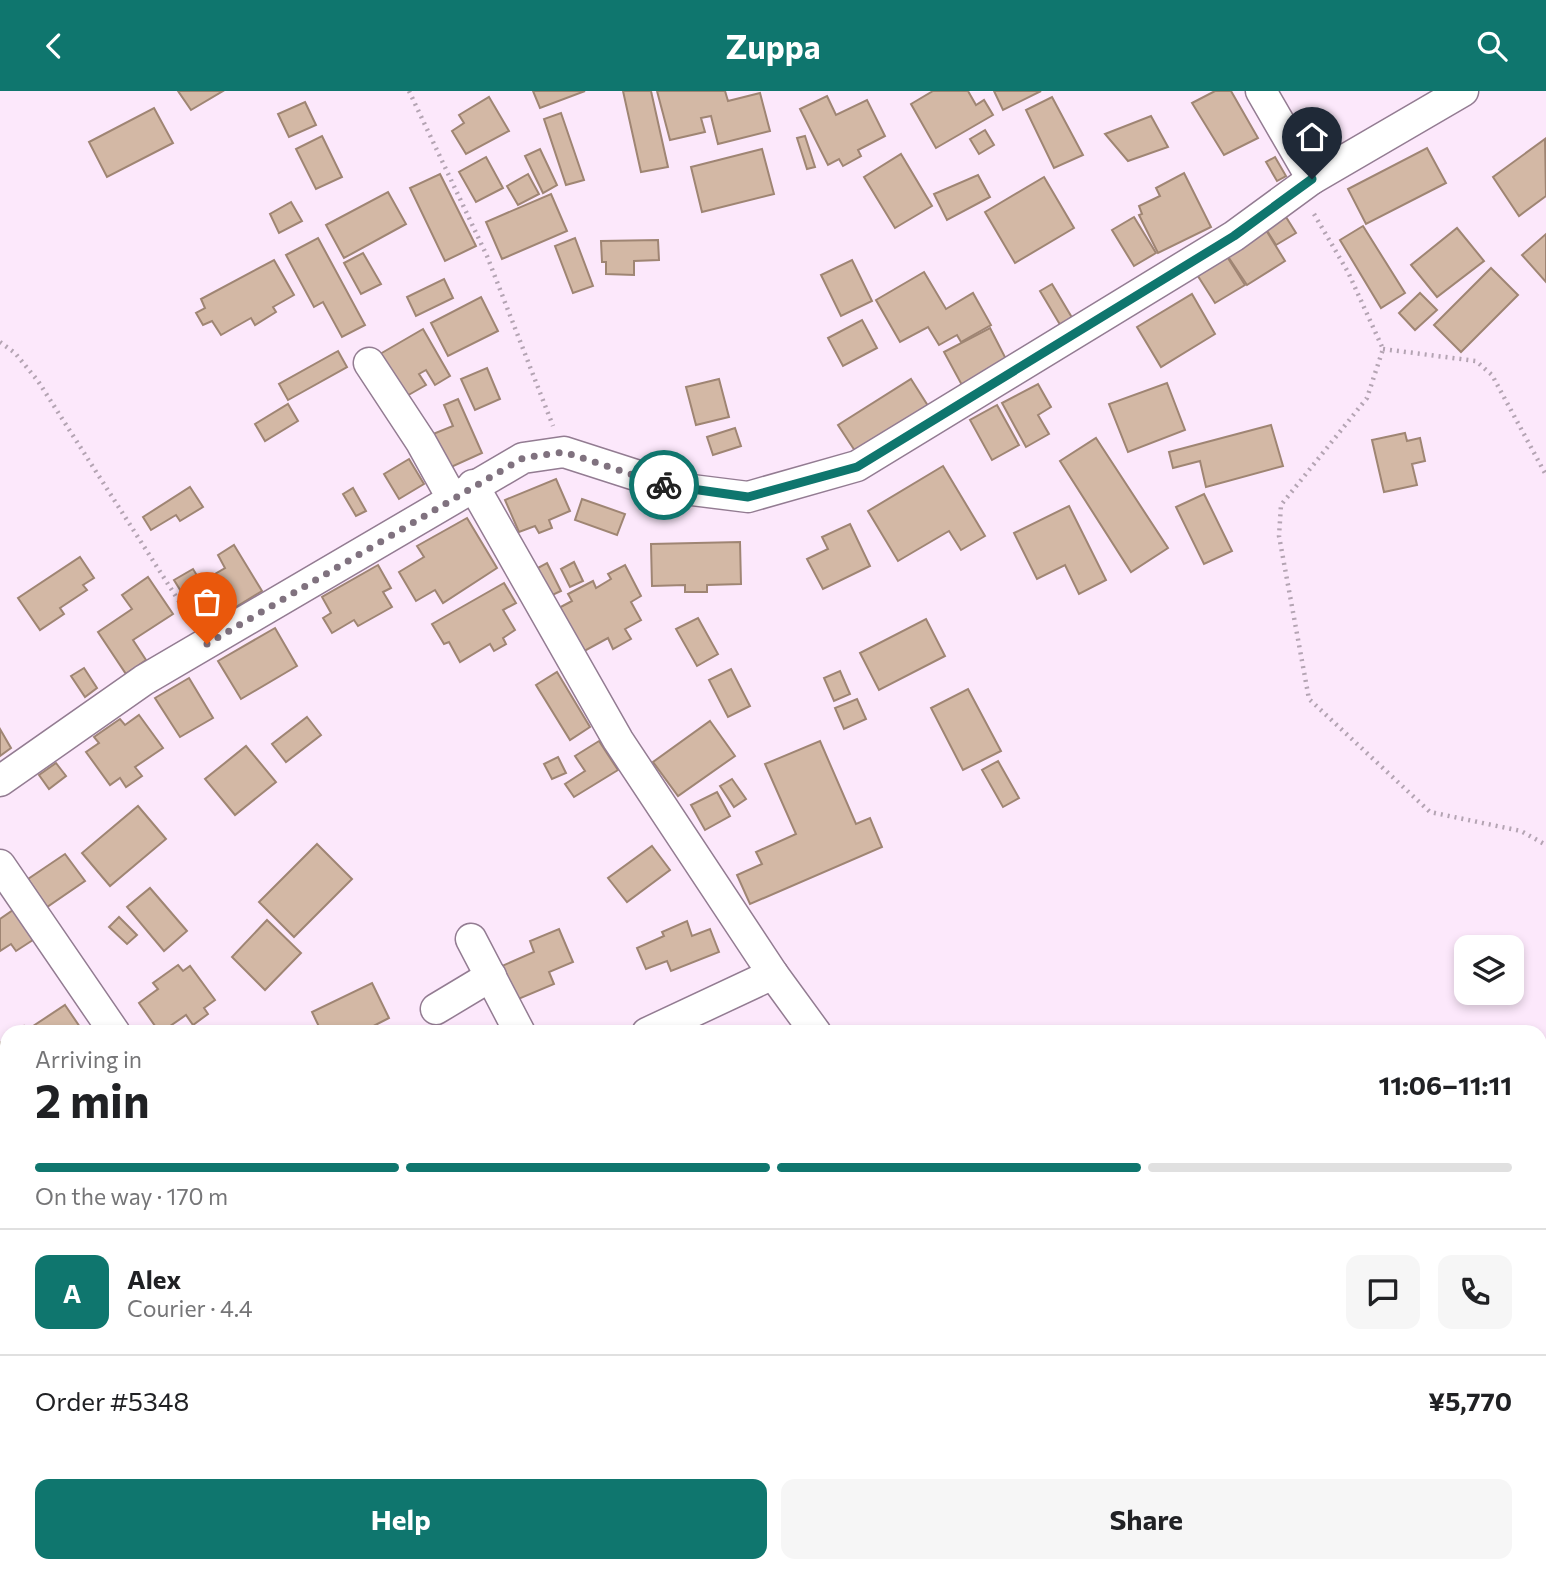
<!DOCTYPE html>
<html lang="en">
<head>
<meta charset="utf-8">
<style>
	body { margin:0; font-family:Commissioner,sans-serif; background:#f6f6f6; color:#202124; height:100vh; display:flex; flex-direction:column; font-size:26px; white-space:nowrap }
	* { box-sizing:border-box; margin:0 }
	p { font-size:23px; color:#757577 }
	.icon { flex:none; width:38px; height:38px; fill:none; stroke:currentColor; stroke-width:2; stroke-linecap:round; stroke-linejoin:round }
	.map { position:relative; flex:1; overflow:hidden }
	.details { position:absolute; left:0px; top:934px; width:1547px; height:548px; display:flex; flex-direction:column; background:#fff; border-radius:21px 21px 0 0; box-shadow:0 4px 10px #0003 }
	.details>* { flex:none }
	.controls { position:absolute; left:1454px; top:844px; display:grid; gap:14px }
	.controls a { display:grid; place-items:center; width:70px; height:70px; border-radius:14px; background:#fff; box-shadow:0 4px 10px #0003; font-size:35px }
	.pin { position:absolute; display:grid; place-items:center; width:60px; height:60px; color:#fff; margin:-72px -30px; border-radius:50% 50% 50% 0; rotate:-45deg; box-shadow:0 0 7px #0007 }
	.pin .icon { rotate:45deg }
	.courier { position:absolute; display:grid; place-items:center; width:70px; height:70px; margin:-35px; border:5px solid #0f766e; border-radius:50%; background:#fff; color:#222; box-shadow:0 2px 9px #0007 }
	.head em { font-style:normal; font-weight:700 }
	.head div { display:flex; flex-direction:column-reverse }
	.head { display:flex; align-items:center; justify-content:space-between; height:119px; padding:0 35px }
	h1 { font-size:46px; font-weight:700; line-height:52px }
	.bar { display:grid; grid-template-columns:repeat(4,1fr); gap:10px 7px; align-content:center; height:84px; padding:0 35px }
	.bar i { height:9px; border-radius:5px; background:#e0e0e0 }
	.bar .current { background:#0f766e }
	.bar p { grid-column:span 4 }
	.line { display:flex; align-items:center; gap:18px; padding:0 35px; border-top:2px solid #e0e0e0 }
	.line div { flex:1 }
	.round { display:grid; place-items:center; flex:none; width:74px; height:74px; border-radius:14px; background:#f6f6f6 }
	.button { display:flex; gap:14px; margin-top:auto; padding:14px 35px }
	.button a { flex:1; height:80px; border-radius:14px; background:#0f766e; color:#fff; font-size:28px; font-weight:700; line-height:80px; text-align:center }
	.button a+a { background:#f6f6f6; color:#202124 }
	header { display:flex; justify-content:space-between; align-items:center; height:91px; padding:0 35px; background:#0f766e; color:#fff; font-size:32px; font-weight:700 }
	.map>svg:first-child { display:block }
	.building { fill:#d3b8a5; stroke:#9f8573; stroke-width:2 }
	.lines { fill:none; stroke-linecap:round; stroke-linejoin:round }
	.minor-casing { stroke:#937c92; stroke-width:33 }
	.path { stroke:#b4a4b3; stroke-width:4.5; stroke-dasharray:2 5; stroke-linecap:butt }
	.minor { stroke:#fff; stroke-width:30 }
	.done { stroke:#80727f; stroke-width:7; stroke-dasharray:0 12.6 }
	.route { stroke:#0f766e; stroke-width:9 }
</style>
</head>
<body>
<header><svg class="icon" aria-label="back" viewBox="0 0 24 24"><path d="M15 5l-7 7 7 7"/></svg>Zuppa<svg class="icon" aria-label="search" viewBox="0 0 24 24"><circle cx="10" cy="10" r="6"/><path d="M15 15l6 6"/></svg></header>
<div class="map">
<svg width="1546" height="1481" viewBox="0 0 1546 1481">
	<rect width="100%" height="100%" fill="#fce8fb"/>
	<g class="building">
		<path d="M178,0H223L191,19Z"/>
		<path d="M533,0H585L540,17Z"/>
		<path d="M623,0H651L668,76L641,81Z"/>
		<path d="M657,0H725L728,10L760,2L770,40L718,53L711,25L701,27L705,41L670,49Z"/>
		<path d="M933,0H968L976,14L984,9L993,24L936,57L911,13Z"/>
		<path d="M994,0H1041L1003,19Z"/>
		<path d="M1215,0H1231L1258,47L1224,64L1192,12Z"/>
		<path d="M827,5L836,24L867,9L885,45L858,59L861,65L843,75L839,68L828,74L800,18Z"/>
		<path d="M489,6L509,40L466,63L452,40L464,32L459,24Z"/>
		<path d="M1052,6L1083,64L1054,77L1026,19Z"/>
		<path d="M305,11L316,34L289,46L278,23Z"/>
		<path d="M154,17L173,52L107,86L89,51Z"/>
		<path d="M561,22L584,89L566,94L544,28Z"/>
		<path d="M1151,25L1168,56L1128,70L1105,43Z"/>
		<path d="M985,39L994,54L979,63L970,48Z"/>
		<path d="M322,45L342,86L316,98L296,58Z"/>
		<path d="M805,45L815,76L807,78L797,47Z"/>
		<path d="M1545,48L1546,105L1519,125L1493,86Z"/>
		<path d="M1427,57L1446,92L1366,133L1348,98Z"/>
		<path d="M540,58L557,94L543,102L525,65Z"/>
		<path d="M762,58L774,103L702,121L691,76Z"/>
		<path d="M901,63L932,115L895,137L864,86Z"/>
		<path d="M486,66L503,97L476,111L459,81Z"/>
		<path d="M1275,66L1286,85L1277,90L1266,71Z"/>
		<path d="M1184,82L1211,136L1158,162L1139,124L1142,123L1139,115L1160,105L1156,97Z"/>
		<path d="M440,83L476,155L445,170L410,97Z"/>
		<path d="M528,83L539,103L518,114L507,95Z"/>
		<path d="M978,84L990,106L947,129L934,103Z"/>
		<path d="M1044,86L1074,137L1015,172L985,121Z"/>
		<path d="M388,101L406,133L344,167L326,134Z"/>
		<path d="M551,103L567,140L502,168L486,131Z"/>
		<path d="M291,111L302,130L279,142L270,123Z"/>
		<path d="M1134,126L1156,162L1134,175L1112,139Z"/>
		<path d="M1286,126L1296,142L1276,154L1266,138Z"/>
		<path d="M1363,135L1405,202L1381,217L1340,149Z"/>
		<path d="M1457,137L1484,170L1437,206L1411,174Z"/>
		<path d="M1266,139L1285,170L1247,194L1227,164Z"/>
		<path d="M1546,143V191L1522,164Z"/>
		<path d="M318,147L365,234L342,246L323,211L314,216L286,164Z"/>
		<path d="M575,147L593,195L573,202L555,155Z"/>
		<path d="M658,149L659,169L634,170V184L606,183V171H602L601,150Z"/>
		<path d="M363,162L381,193L361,203L344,172Z"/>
		<path d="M1226,164L1245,194L1215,212L1196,182Z"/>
		<path d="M274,169L294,204L273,216L276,221L255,234L251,227L221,244L212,230L203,234L196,222L205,217L201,208Z"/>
		<path d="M852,169L872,210L841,225L821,184Z"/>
		<path d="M1491,177L1518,204L1461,261L1434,234Z"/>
		<path d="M924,181L946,218L973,202L991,234L961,251L957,244L939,254L928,236L900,251L876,209Z"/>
		<path d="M444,188L453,207L416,225L407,206Z"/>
		<path d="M1052,193L1074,230L1062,237L1040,200Z"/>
		<path d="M1420,202L1437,219L1415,239L1399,222Z"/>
		<path d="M1192,203L1215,243L1161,276L1137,236Z"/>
		<path d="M481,206L498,240L448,265L431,232Z"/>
		<path d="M862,229L877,257L843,275L828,247Z"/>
		<path d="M990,237L1008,272L963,296L944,261Z"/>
		<path d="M423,238L450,285L435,294L426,279L419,283L426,294L405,306L380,263Z"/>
		<path d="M338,260L347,276L288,309L279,293Z"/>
		<path d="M487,277L500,308L475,319L461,288Z"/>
		<path d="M719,288L729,326L696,334L686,296Z"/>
		<path d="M911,288L930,318L857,363L838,334Z"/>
		<path d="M1167,292L1185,339L1128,361L1109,313Z"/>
		<path d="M1038,293L1051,316L1038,324L1049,343L1026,356L1002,312Z"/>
		<path d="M458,308L482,362L449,377L433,343L453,335L444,314Z"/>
		<path d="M288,313L298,330L265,350L255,333Z"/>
		<path d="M997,314L1019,354L992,369L970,329Z"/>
		<path d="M1271,334L1283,375L1206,396L1200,370L1173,377L1169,361Z"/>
		<path d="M735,337L741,355L713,364L707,346Z"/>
		<path d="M1405,342L1407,350L1420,347L1425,370L1412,373L1417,394L1384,401L1372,349Z"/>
		<path d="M1096,347L1168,457L1131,481L1060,370Z"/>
		<path d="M409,368L424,393L399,408L384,383Z"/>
		<path d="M943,375L985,445L961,459L949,440L898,470L868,420Z"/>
		<path d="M556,388L570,420L549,429L552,437L539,442L535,435L519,441L505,409Z"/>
		<path d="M190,396L203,416L180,430L176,424L151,439L143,426Z"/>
		<path d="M353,397L366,420L356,425L343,403Z"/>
		<path d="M1204,403L1232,460L1204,473L1176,416Z"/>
		<path d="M582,408L625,423L617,444L575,429Z"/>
		<path d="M1069,415L1106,489L1079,503L1065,474L1037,488L1014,442Z"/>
		<path d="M467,427L497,477L443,512L435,499L416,510L399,481L424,466L417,455Z"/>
		<path d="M850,433L870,475L823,498L807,468L828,458L822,446Z"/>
		<path d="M740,451L741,493L707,494V501H685V494L652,495L651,453Z"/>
		<path d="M234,454L262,500L203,536L174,489L193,478L201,491L225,477L218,464Z"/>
		<path d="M80,466L94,487L83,494L87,499L60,517L64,523L40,539L18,507Z"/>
		<path d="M574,471L583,490L570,496L561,478Z"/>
		<path d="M547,472L561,500L548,506L534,479Z"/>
		<path d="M378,474L391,497L383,501L392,516L358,535L354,529L332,542L323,527L331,522L322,506Z"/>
		<path d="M625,474L641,505L631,511L641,529L625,538L631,548L613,558L608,547L579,563L555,519L572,510L568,503L593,490L596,497L611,488L608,483Z"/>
		<path d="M148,486L173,523L133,549L146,569L126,583L98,541L132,518L122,504Z"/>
		<path d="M504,492L516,512L503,519L515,539L503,547L506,553L494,560L490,553L460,571L449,551L444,553L432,533Z"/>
		<path d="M698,527L718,563L697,575L676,538Z"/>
		<path d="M926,528L945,565L879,599L860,562Z"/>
		<path d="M275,537L297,575L241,608L218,570Z"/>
		<path d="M84,577L97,597L85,606L71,585Z"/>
		<path d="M731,578L750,615L728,626L709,589Z"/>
		<path d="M840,580L850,603L834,610L824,587Z"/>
		<path d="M557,581L590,636L570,649L536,594Z"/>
		<path d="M189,587L213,627L180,646L155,607Z"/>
		<path d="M968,598L1001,660L963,679L931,617Z"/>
		<path d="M857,608L866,628L844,638L835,617Z"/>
		<path d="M139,624L163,657L135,676L142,685L126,696L120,687L110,694L86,661L99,652L94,646L120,628L125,634Z"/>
		<path d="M307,626L321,644L286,671L272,653Z"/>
		<path d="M710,630L735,665L678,705L653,671Z"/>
		<path d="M0,638L11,657L0,665Z"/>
		<path d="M599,650L618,679L574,706L565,693L585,680L575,665Z"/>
		<path d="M820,650L856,733L870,727L882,756L750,813L737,784L762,773L756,761L796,743L765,673Z"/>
		<path d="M246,655L276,691L235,724L205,688Z"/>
		<path d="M558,666L566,682L552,688L544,673Z"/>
		<path d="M998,670L1019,707L1003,716L982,679Z"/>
		<path d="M56,672L66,685L49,698L39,684Z"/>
		<path d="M732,688L746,708L734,716L720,695Z"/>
		<path d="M717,701L730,725L705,739L691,714Z"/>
		<path d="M138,715L166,748L110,795L82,762Z"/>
		<path d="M317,753L352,788L294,846L259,811Z"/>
		<path d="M652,755L670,779L627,811L608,787Z"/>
		<path d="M65,763L85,790L47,816L28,788Z"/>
		<path d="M150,797L187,840L164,860L127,816Z"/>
		<path d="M16,817L36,847L16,860L11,853L0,860V828Z"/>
		<path d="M119,826L137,844L127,853L109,836Z"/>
		<path d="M267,829L301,862L265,899L232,866Z"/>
		<path d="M687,830L692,845L710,838L719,861L671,880L667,870L646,878L637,857L664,845L662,841Z"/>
		<path d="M559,838L573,871L549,881L554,893L516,909L502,875L534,861L530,850Z"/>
		<path d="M178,874L183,880L190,875L215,909L204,917L208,923L193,934L186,924L160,942L139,912L158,898L153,892Z"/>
		<path d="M372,892L389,927L360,942H322L312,921Z"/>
		<path d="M65,914L82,939L78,942H15L24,935L27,939Z"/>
		<path d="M7,947V974L0,964V952Z"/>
		<path d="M7,1167V1205L0,1209V1171Z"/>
	</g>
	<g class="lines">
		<defs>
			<g id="minor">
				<path d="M1261,0L1312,88"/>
				<path d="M369,272L421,351L452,407"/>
				<path d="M473,394L618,649L773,883L816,942"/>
				<path d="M0,690L144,589L523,367L564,361L676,397L748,406L857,375L1234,145L1312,88L1463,0"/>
				<path d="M0,774L115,942"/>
				<path d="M471,848L520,942"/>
				<path d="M436,918L491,885"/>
				<path d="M647,942L773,883"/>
				<path d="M0,1384L7,1382"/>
				<path d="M179,1475L184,1481"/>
				<path d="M1036,1475L1041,1481"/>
			</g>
		</defs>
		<use href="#minor" class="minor-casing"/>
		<g class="path">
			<path d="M409,0L487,165L553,335"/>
			<path d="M1314,123L1348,181L1383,258L1367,307L1281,414L1279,445L1309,608L1430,721L1521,740L1546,754"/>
			<path d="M0,251L15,262L38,290L191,529"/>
			<path d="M1383,258L1476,270L1492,284L1546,384"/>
			<path d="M1540,1414L1541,1427L1546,1431"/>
		</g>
		<use href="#minor" class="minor"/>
	</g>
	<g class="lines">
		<path class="done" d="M207,553L523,367L564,361L664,394"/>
		<path class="route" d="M664,394L748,406L857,376L1234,145L1312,88"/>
	</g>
</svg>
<div class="controls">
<a><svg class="icon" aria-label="layers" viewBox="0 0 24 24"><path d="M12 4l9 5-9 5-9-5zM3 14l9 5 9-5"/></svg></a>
</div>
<div class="pin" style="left:207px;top:553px;background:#ea580c"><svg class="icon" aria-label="bag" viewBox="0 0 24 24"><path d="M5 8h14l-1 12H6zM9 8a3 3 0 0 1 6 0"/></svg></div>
<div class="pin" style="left:1312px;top:88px;background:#1f2937"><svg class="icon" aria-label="home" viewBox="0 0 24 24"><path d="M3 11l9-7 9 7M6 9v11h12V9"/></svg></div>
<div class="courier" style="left:664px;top:394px"><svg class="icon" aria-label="bike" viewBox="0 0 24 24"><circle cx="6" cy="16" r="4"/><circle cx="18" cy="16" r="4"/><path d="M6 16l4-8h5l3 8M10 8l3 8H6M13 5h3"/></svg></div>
<section class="details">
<div class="head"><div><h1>2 min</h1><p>Arriving in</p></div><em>11:06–11:11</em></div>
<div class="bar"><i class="current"></i><i class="current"></i><i class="current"></i><i></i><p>On the way · 170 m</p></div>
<div class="line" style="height:126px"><b class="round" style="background:#0f766e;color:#fff">A</b><div><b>Alex</b><p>Courier · 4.4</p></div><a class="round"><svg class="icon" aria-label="chat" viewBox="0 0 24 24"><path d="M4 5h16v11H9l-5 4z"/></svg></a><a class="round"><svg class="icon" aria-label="phone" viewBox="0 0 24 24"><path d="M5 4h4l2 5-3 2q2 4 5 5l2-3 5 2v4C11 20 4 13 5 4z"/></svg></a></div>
<div class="line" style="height:91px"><div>Order #5348</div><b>¥5,770</b></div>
<div class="button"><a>Help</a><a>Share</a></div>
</section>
</div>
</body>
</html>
